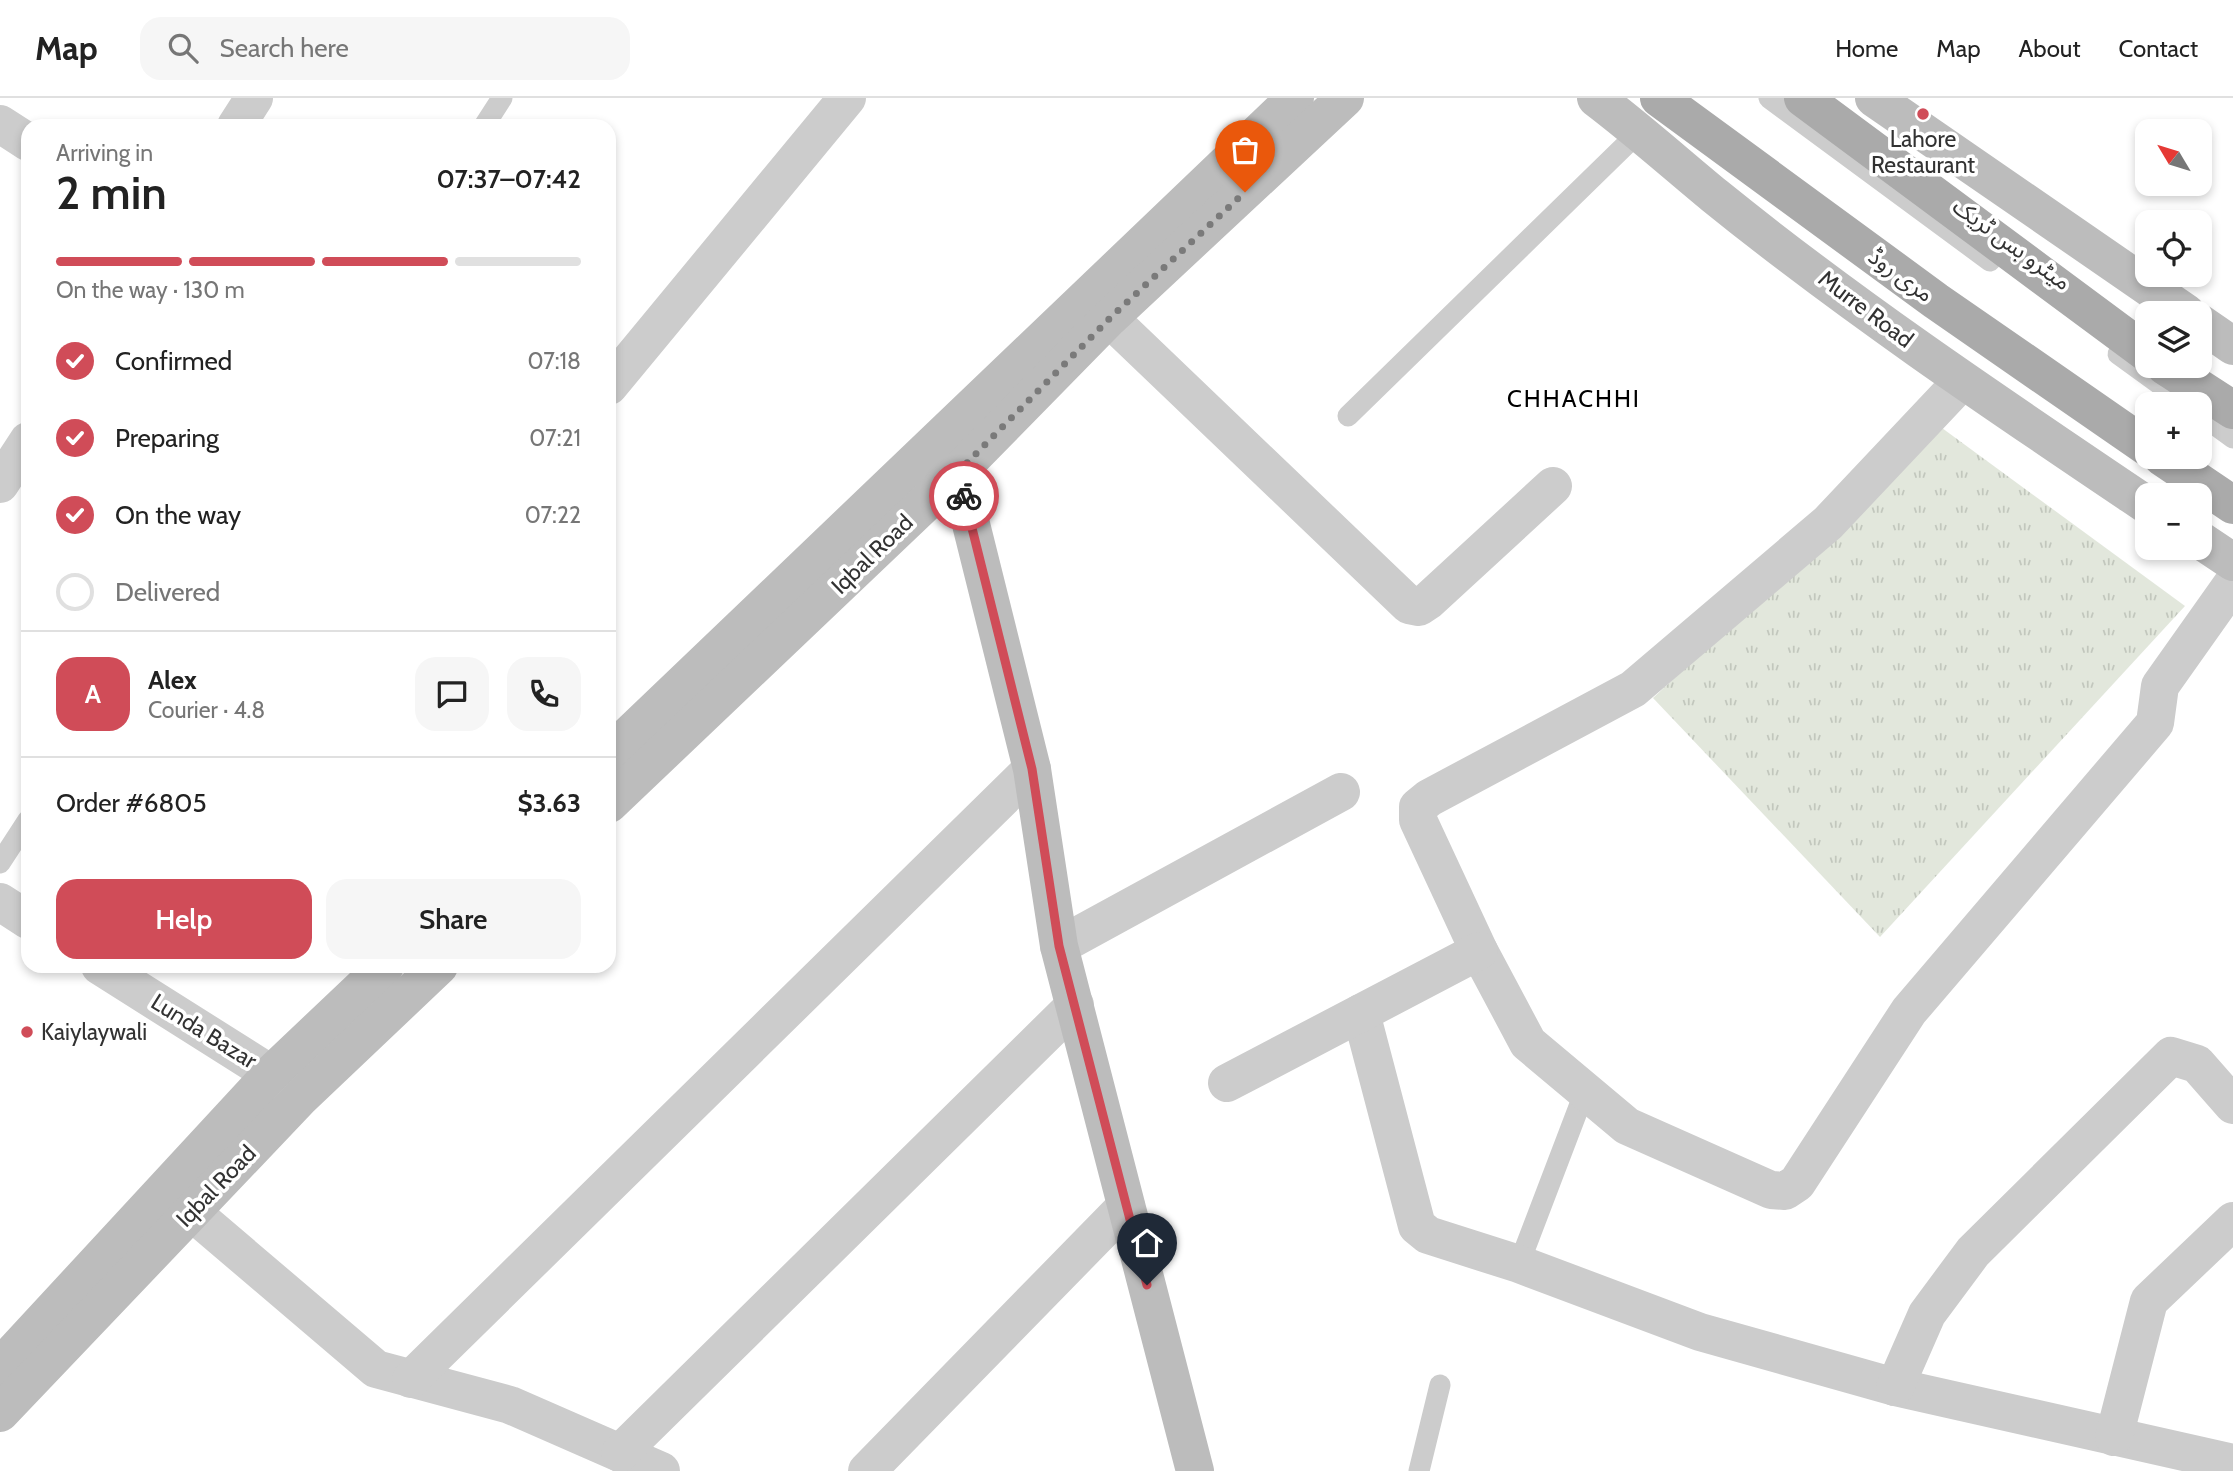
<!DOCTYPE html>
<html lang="en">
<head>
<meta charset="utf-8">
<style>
	body { margin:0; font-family:Cabin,"Noto Sans Arabic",sans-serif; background:#f6f6f6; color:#222; height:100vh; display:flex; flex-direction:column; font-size:26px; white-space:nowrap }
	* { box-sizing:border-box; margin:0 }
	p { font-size:23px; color:#767676 }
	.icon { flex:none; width:38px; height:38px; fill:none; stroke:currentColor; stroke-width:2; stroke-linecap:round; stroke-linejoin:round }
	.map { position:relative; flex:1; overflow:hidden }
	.panel { position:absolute; left:21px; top:21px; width:595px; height:854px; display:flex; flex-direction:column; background:#fff; border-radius:21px; box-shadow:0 4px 10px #0003 }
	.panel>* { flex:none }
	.needle { width:46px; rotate:308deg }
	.fabs { position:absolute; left:2135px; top:21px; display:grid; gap:14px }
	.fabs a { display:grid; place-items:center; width:77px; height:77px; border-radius:14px; background:#fff; box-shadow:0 4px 10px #0003; font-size:35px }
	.pin { position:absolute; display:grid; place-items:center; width:60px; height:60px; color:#fff; margin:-72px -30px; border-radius:50% 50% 50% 0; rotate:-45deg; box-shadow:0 0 7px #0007 }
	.pin .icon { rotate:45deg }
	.courier { position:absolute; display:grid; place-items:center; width:70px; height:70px; margin:-35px; border:5px solid #d04c58; border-radius:50%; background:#fff; color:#222; box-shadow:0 2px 9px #0007 }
	.head em { font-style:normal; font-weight:600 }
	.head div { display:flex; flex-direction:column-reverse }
	.head { display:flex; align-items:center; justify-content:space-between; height:119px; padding:0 35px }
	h1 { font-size:46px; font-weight:600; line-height:52px }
	.bar { display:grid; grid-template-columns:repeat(4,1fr); gap:10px 7px; align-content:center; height:84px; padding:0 35px }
	.bar i { height:9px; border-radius:5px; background:#e0e0e0 }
	.bar .active { background:#d04c58 }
	.bar p { grid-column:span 4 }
	.line { display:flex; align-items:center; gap:18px; padding:0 35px; border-top:2px solid #e0e0e0 }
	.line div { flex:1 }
	.round { display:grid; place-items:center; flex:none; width:74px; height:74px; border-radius:21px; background:#f6f6f6 }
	ol { padding:0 35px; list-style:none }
	li { display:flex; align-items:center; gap:21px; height:77px }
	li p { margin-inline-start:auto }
	li .icon { padding:7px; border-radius:50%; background:#d04c58; color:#fff; stroke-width:4 }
	li:last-child { color:#767676 }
	li i { width:38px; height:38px; border:4px solid #e0e0e0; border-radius:50% }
	.button { display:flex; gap:14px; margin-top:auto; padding:14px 35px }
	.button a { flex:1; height:80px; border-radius:21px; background:#d04c58; color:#fff; font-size:28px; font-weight:600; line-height:80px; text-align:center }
	.button a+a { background:#f6f6f6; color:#222 }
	header { display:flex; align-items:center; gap:42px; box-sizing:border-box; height:98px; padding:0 35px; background:#fff; border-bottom:2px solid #e0e0e0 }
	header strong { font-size:33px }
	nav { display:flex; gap:38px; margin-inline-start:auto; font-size:24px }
	.search { width:490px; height:63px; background:#f6f6f6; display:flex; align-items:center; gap:18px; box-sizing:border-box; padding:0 24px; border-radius:21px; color:#767676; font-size:26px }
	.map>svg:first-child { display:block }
	.park { fill:url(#park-tufts) }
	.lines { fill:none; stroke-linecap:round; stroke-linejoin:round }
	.lane { stroke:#ccc; stroke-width:21 }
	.street { stroke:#ccc; stroke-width:38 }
	.secondary { stroke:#bcbcbc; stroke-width:38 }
	.primary { stroke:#aaa; stroke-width:38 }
	.done { stroke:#7a7a7a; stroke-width:7; stroke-dasharray:0 12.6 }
	.route { stroke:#d04c58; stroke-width:9 }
	.poi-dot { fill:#d04c58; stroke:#fff; stroke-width:2.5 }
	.labels { text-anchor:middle; stroke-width:7; stroke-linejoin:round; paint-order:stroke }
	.poi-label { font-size:23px; fill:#323232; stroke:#fff }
	.street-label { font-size:23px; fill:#323232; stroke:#fff }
	.neighbourhood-label { font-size:24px; letter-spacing:2px; fill:#000; stroke:#fff }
</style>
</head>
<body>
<header>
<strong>Map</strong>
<div class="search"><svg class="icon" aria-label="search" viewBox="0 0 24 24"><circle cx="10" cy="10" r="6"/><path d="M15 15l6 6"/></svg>Search here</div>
<nav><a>Home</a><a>Map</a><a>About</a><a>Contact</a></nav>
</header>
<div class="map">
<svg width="2233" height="1373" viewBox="0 0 2233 1373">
	<defs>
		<pattern id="park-tufts" width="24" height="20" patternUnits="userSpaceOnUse" patternTransform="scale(1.75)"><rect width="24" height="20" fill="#e2e7dc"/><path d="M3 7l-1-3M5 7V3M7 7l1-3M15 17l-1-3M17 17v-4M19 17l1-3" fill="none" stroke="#c2c7bd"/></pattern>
	</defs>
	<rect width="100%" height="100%" fill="#fff"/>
	<path class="park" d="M1942,330L2185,508L1880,839L1653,600Z"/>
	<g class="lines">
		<g class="lane">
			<path d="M1769,0L1990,163"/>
			<path d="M484,28L502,0"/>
			<path d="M2118,256L2187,306"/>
			<path d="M2200,316L2233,340"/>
			<path d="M1348,318L1640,33"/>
			<path d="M0,765L28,722"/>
			<path d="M1519,1166L1585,993"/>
			<path d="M1419,1373L1440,1287"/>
		</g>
		<g class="street">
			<path d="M0,26L28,44"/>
			<path d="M236,28L254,0"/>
			<path d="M1109,220L1409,507L1419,509L1428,503L1553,388"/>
			<path d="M1962,283L1828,425L1633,591L1429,700L1418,709V722L1479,853L1528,945L1627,1028L1771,1092L1785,1093L1797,1085L1909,913L2155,625L2160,588L2233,485"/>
			<path d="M609,288L847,0"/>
			<path d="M0,386L28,343"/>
			<path d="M0,804L28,822"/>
			<path d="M1059,848L1341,694"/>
			<path d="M100,868L271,976"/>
			<path d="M1361,915L1417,1128L1428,1137L1519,1166L1700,1234L1895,1289L2233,1365"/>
			<path d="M1227,985L1479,853"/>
			<path d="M167,1093L376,1271L510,1307L661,1373"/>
			<path d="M411,1281L1032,671"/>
			<path d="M1895,1289L1927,1216L1973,1154L2171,958L2197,966L2233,1007"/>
			<path d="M2114,1339L2149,1203L2233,1123"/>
			<path d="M620,1355L1075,907"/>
			<path d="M867,1373L1126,1108"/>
		</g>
		<g class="secondary">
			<path d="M1596,0C1637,31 1675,65 1715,98C1852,209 2000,308 2147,407"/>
			<path d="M1874,0L2186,215"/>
			<path d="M2200,225L2233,248"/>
			<path d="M935,347L958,374L1032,671L1059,848L1195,1373"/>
			<path d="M2200,442L2233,464"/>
			<path d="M609,656L1295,0"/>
			<path d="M609,706L958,374L1109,220L1345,0"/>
			<path d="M0,1269L271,976L385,868"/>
			<path d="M0,1315L301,999L439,868"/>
		</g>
		<g class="primary">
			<path d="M1659,0L1936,203L2147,349"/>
			<path d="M1803,0L2147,255"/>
			<path d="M2165,268L2233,312"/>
			<path d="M2162,359L2233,407"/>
		</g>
	</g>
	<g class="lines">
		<path class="done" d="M964,398L958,374L1110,220L1245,94"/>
		<path class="route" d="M964,398L1032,671L1059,848L1147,1187"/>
	</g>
	<g class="poi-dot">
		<circle cx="1923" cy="16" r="7"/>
		<circle cx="27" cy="934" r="7"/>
	</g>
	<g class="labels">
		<g class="poi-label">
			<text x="1923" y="49">Lahore<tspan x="1923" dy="26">Restaurant</tspan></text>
			<text x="41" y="942" text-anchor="start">Kaiylaywali</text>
		</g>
		<g class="street-label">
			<text transform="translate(2012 146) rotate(36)" y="8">میٹرو بس ٹریک</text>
			<text transform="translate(1901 177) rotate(36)" y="8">مری روڈ</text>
			<text transform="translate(1866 211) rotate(37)" y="8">Murre Road</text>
			<text transform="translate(872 456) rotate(-44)" y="8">Iqbal Road</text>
			<text transform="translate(204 933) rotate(32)" y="8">Lunda Bazar</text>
			<text transform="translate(216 1088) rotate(-46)" y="8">Iqbal Road</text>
		</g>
		<g class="neighbourhood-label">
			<text x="1574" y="309">CHHACHHI</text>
		</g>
	</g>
</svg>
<div class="fabs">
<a><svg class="needle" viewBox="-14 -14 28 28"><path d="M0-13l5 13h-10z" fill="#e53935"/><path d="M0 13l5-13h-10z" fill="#767676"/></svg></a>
<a><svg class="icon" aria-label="locate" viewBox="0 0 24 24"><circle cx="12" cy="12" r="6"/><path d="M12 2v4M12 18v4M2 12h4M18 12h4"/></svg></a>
<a><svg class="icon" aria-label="layers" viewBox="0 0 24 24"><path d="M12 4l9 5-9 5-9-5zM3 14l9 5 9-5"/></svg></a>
<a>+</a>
<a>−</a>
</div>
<div class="pin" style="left:1245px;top:94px;background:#ea580c"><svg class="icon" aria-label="bag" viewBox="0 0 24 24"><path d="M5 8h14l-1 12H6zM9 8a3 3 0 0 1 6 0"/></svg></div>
<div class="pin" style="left:1147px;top:1187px;background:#1f2937"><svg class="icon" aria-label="home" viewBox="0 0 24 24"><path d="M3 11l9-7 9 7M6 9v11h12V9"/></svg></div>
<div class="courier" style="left:964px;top:398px"><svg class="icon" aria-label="bike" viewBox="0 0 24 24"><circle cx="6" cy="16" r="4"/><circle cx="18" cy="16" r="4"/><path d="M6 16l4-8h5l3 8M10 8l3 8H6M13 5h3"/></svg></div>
<section class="panel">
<div class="head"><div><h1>2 min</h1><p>Arriving in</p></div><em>07:37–07:42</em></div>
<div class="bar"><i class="active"></i><i class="active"></i><i class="active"></i><i></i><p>On the way · 130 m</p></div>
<ol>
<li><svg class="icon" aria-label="check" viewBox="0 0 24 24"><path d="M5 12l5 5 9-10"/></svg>Confirmed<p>07:18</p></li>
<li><svg class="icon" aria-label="check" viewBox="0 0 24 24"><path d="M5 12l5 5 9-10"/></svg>Preparing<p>07:21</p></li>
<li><svg class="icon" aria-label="check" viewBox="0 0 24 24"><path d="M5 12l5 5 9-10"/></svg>On the way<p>07:22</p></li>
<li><i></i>Delivered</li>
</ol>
<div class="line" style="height:126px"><b class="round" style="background:#d04c58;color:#fff">A</b><div><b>Alex</b><p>Courier · 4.8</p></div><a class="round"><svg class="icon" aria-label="chat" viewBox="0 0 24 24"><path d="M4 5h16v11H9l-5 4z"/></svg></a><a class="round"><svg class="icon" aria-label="phone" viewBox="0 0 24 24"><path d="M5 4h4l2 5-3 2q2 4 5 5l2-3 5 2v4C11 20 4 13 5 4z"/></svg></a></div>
<div class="line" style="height:91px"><div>Order #6805</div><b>$3.63</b></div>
<div class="button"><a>Help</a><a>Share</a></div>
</section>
</div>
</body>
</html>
